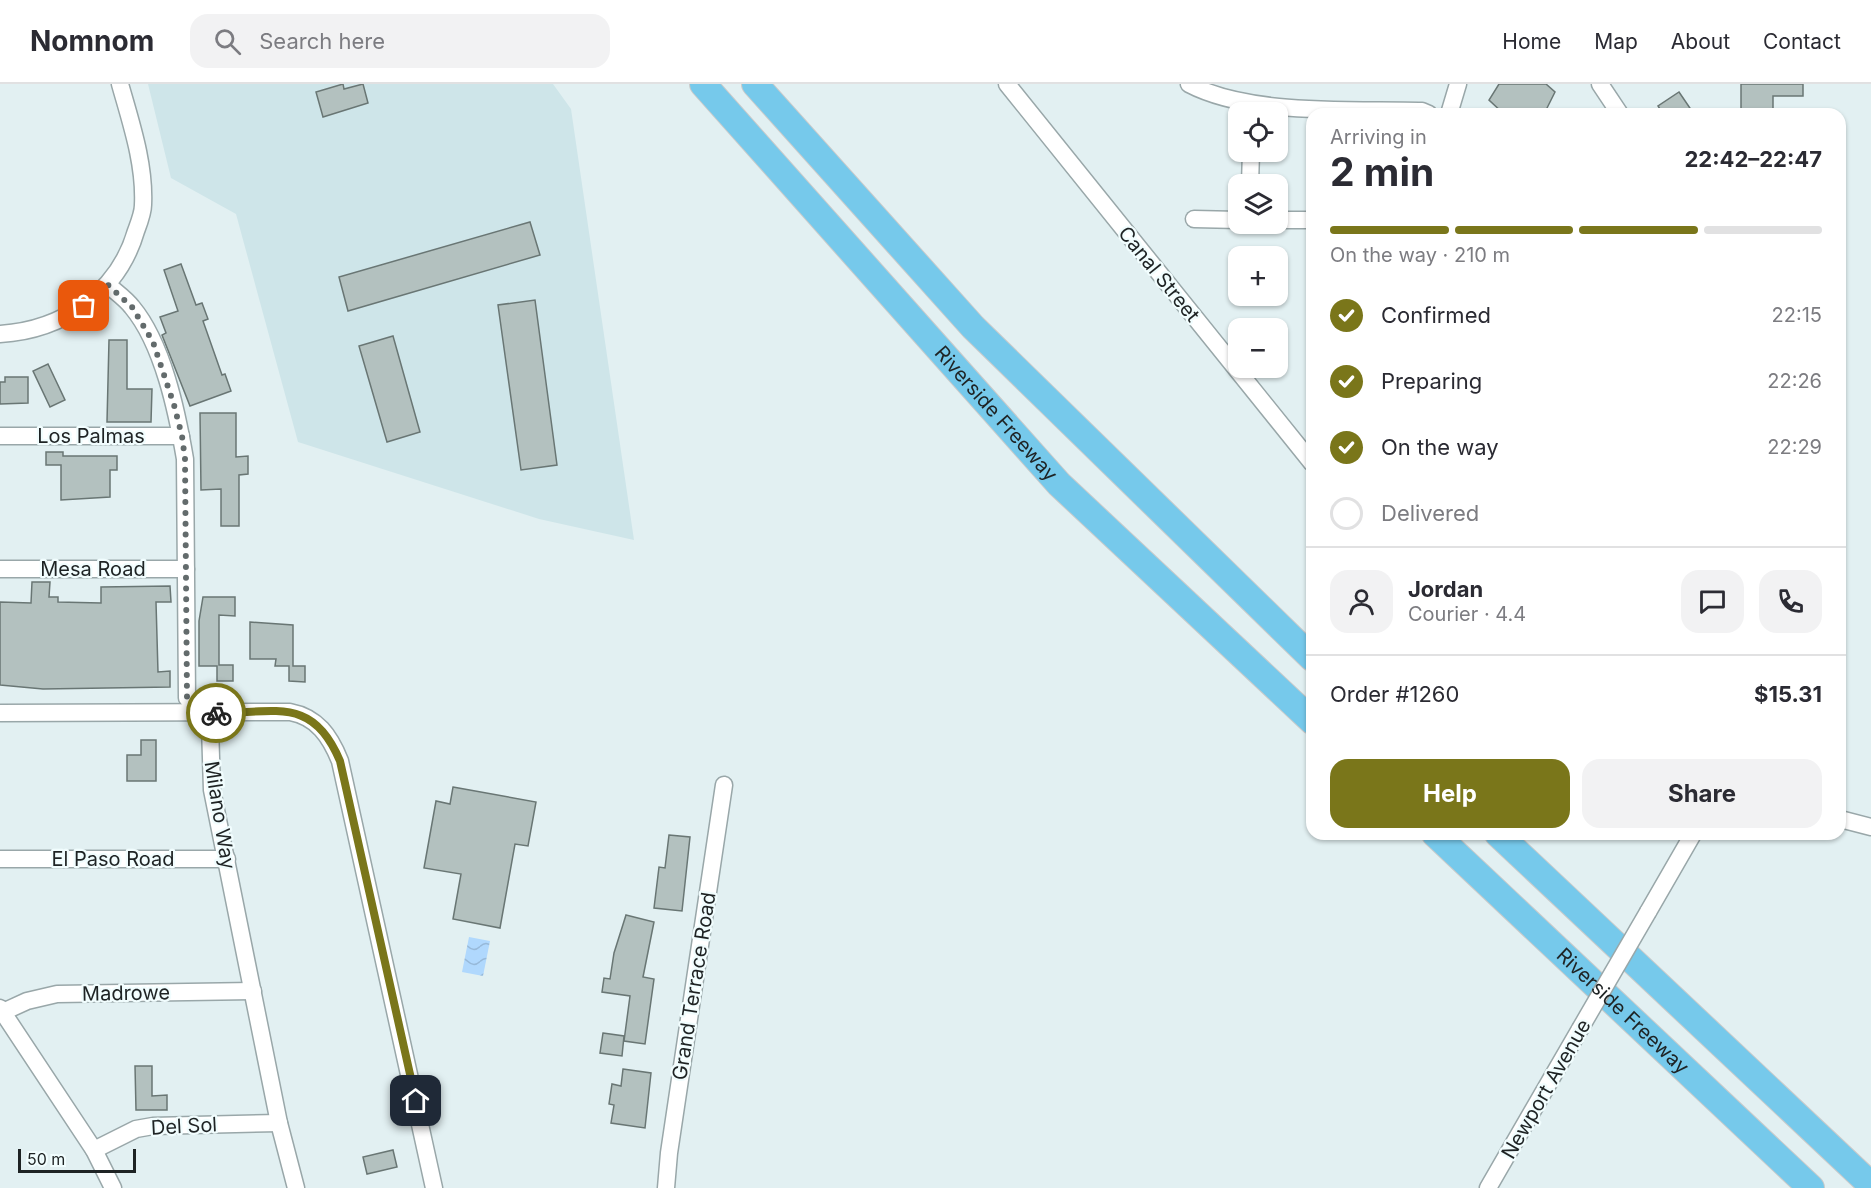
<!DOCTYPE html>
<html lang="en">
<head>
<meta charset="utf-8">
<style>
	body { margin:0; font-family:Inter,sans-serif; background:#f2f2f3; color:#2b2b33; height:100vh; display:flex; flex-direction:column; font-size:22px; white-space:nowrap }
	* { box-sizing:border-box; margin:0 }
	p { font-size:20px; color:#7c7c81 }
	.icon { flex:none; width:33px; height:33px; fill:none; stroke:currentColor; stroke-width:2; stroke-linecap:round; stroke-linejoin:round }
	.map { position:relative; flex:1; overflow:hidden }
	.panel { position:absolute; left:1306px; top:24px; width:540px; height:732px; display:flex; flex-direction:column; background:#fff; border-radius:18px; box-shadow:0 2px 4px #0004 }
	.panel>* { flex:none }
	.buttons { position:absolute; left:1228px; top:18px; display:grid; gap:12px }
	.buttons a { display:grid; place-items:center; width:60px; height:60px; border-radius:12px; background:#fff; box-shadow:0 2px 4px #0004; font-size:30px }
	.scale { position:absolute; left:18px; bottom:15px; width:118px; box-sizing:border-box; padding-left:6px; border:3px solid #1e2324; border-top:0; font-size:16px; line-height:21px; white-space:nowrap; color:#1e2324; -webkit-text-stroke:4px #f1fdfe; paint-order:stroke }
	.pin { position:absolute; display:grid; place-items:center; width:51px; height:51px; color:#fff; margin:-26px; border-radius:12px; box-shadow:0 3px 9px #0006 }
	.courier { position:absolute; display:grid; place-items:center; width:60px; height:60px; margin:-30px; border:4px solid #7a761a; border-radius:50%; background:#fff; color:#222; box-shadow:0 2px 8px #0007 }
	.headline em { font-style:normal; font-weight:700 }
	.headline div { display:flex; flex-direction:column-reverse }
	.headline { display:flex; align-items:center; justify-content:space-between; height:102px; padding:0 24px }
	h1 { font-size:39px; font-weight:700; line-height:45px }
	.bar { display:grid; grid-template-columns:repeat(4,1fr); gap:9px 6px; align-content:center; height:72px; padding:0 24px }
	.bar i { height:8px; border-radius:4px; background:#e1e1e2 }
	.bar .current { background:#7a761a }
	.bar p { grid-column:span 4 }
	.line { display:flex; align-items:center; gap:15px; padding:0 24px; border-top:2px solid #e1e1e2 }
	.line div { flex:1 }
	.round { display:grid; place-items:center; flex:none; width:63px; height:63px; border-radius:18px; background:#f2f2f3 }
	ol { padding:0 24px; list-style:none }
	li { display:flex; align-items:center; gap:18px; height:66px }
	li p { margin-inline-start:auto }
	li .icon { padding:6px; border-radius:50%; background:#7a761a; color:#fff; stroke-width:4 }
	li:last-child { color:#7c7c81 }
	li i { width:33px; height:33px; border:3px solid #e1e1e2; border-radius:50% }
	.button { display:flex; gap:12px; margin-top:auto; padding:12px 24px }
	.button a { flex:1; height:69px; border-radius:18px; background:#7a761a; color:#fff; font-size:24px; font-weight:700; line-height:69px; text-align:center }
	.button a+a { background:#f2f2f3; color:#2b2b33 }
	header { display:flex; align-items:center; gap:36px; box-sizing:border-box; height:84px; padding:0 30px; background:#fff; border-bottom:2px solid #e1e1e2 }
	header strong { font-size:28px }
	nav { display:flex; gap:33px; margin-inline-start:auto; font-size:21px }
	.search { width:420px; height:54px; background:#f2f2f3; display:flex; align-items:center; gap:15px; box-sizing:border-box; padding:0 21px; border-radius:18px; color:#7c7c81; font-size:22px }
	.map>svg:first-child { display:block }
	.built { fill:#cee5e9 }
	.water { fill:url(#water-waves) }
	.building { fill:#b3c1bf; stroke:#697674; stroke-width:1.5 }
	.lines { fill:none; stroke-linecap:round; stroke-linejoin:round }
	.minor-casing { stroke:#99a7a9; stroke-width:19 }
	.highway-casing { stroke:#c9caca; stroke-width:28 }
	.minor { stroke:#fff; stroke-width:16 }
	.highway { stroke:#76c9eb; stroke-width:26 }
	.minor-bridge-casing { stroke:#99a7a9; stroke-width:19; stroke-linecap:butt }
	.minor-bridge { stroke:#fff; stroke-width:16 }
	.done { stroke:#636b6c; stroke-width:6; stroke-dasharray:0 10.8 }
	.route { stroke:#7a761a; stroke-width:8 }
	.labels { text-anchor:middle; stroke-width:4.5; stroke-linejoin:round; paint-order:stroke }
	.street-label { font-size:20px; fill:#1e2324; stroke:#f1fdfe }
</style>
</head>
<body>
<header>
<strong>Nomnom</strong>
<div class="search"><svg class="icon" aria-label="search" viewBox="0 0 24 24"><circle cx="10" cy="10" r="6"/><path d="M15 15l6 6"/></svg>Search here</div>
<nav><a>Home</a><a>Map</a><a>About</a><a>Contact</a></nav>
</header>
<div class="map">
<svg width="1871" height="1104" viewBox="0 0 1871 1104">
	<defs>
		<pattern id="water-waves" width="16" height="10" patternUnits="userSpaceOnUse" patternTransform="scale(1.5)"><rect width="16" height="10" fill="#b0d8fd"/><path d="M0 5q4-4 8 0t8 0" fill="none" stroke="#97b9d9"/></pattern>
	</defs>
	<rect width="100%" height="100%" fill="#e2f0f2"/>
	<path class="built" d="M148,0H553L571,25L634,456L539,435L298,358L236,130L171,94Z"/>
	<path class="water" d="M469,853L490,857L483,892L462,888Z"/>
	<g class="building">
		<path d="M343,0L344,5L363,0L368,19L323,33L316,8Z"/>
		<path d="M1499,0H1546L1555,8L1544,30H1504L1489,16Z"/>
		<path d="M1741,0H1803V12H1773V30H1741Z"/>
		<path d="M1679,8L1694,30H1663L1658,22Z"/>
		<path d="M530,138L540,171L348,227L339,193Z"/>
		<path d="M181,180L196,221L202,219L208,235L203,237L222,291L225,290L231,307L190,322L162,251L166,249L160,233L178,227L164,186Z"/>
		<path d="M535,216L557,381L521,386L498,221Z"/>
		<path d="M393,252L420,348L387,358L359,262Z"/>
		<path d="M109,256H127V305H152L151,338H107Z"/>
		<path d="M48,280L65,316L50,323L33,287Z"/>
		<path d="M5,293H28V319L0,320V298H5Z"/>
		<path d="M200,329H236V373L248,372V390L239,391V442H221V405L201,406Z"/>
		<path d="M46,368H63V372H117V386H110V413L61,416V381H46Z"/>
		<path d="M32,498H50L49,513H58V518L101,519V503L170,502L171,518H156L158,588L170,587V603L43,605L0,601V518L31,519Z"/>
		<path d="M203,513H235V532L219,531V581H233V597H217V582H199V537Z"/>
		<path d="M250,538L293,541V582H305V598L289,597V582H275L276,575H250Z"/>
		<path d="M141,656H156V697H127V671H141Z"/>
		<path d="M453,703L536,718L528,762L515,760L500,844L453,835L461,790L424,784L436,717L450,720Z"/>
		<path d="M669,751L690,753L682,827L654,824L659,783L665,784Z"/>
		<path d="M626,831L654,838L643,893L654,895L645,960L624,957L630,912L602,908L604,894L610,895L614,869Z"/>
		<path d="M603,949L624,952L622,972L600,969Z"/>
		<path d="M135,982H152V1012L167,1011V1026H136Z"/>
		<path d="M623,985L651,989L645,1044L611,1039L614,1021L609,1020L612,1000L621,1002Z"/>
		<path d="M393,1066L397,1083L367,1090L363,1073Z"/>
	</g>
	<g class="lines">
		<defs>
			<g id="minor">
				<path d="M1007,0L1312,379"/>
				<path d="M1189,0C1250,32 1352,25 1422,27L1429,30"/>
				<path d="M1600,0L1620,30"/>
				<path d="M1449,30L1458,0"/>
				<path d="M1250,100L1251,68"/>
				<path d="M1194,135L1239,136"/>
				<path d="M1278,136H1312"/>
				<path d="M108,201C116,208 126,215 132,223C163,260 177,328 185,375L187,614L210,642L212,706L279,1039L296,1104"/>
				<path d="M0,250C63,246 118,209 136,147C139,139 143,129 143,121C145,80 131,39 120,0"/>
				<path d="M0,352H181"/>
				<path d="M0,485H186"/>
				<path d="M0,629L290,628C317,633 330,652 340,677L434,1104"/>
				<path d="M1840,735L1871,743"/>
				<path d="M0,775H227"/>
				<path d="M1648,828L1693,750"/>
				<path d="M0,924L94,1066L113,1104"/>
				<path d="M3,928L27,917L57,910L253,907"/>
				<path d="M94,1066L136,1045L153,1042L279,1039"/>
				<path d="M666,1104L669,1069L724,701"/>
				<path d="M1488,1104L1580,945"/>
			</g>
			<g id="highway">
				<path id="s1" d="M703,0L1059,400L1312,637"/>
				<path d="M755,0L973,243L1312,574"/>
				<path id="s2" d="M1435,750L1811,1104"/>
				<path d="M1498,750L1871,1101"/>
			</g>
		</defs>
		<use href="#minor" class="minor-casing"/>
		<use href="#highway" class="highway-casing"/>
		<use href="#minor" class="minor"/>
		<use href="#highway" class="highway"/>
		<defs>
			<path id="minor-bridge" d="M1580,945L1648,828"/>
		</defs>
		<use href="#minor-bridge" class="minor-bridge-casing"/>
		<use href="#minor-bridge" class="minor-bridge"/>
	</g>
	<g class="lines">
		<path class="done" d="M84,222L108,201L132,223L153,258L174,321L182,352L185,375L187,614L201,629H216"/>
		<path class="route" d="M216,629C276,629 313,612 340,677L416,1017"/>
	</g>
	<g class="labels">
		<g class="street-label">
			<text transform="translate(1159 190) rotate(51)" y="7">Canal Street</text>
			<text dy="7" stroke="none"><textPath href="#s1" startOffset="441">Riverside Freeway</textPath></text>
			<text x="91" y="359">Los Palmas</text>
			<text x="93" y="492">Mesa Road</text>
			<text transform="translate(220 731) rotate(81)" y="7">Milano Way</text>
			<text x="113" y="782">El Paso Road</text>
			<text transform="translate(694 902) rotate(-81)" y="7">Grand Terrace Road</text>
			<text transform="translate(126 909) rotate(-1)" y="7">Madrowe</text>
			<text dy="7" stroke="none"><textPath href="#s2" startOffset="258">Riverside Freeway</textPath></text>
			<text transform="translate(1546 1005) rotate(-60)" y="7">Newport Avenue</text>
			<text transform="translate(184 1042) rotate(-3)" y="7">Del Sol</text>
		</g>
	</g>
</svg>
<div class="buttons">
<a><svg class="icon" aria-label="locate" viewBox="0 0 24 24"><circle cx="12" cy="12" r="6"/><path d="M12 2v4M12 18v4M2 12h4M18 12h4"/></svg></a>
<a><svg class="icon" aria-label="layers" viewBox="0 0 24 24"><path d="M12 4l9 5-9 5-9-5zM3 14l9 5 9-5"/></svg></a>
<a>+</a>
<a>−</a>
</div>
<div class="scale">50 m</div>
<div class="pin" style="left:84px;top:222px;background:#ea580c"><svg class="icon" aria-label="bag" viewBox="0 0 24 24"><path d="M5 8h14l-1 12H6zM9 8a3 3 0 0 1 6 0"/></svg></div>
<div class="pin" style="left:416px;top:1017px;background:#1f2937"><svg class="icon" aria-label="home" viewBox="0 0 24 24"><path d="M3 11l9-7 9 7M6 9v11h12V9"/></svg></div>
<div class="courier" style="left:216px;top:629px"><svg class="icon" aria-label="bike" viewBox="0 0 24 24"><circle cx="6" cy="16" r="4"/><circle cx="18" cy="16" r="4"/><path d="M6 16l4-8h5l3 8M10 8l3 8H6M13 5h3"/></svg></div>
<section class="panel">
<div class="headline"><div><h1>2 min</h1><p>Arriving in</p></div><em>22:42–22:47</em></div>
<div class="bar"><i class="current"></i><i class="current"></i><i class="current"></i><i></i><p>On the way · 210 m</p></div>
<ol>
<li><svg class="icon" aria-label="check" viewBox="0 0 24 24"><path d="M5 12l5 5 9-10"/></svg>Confirmed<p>22:15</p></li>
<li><svg class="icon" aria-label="check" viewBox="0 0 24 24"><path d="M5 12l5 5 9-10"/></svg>Preparing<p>22:26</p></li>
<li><svg class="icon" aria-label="check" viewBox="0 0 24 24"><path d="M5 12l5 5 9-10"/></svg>On the way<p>22:29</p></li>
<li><i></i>Delivered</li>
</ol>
<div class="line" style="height:108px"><a class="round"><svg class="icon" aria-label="person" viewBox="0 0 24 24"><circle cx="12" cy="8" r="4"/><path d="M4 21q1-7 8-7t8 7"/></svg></a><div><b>Jordan</b><p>Courier · 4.4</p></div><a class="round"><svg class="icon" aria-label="chat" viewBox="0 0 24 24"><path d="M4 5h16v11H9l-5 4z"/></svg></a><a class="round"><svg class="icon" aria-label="phone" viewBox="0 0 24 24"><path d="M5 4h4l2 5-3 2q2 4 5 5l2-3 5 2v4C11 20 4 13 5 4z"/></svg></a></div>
<div class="line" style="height:78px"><div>Order #1260</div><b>$15.31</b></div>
<div class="button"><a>Help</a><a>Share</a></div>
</section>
</div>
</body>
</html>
